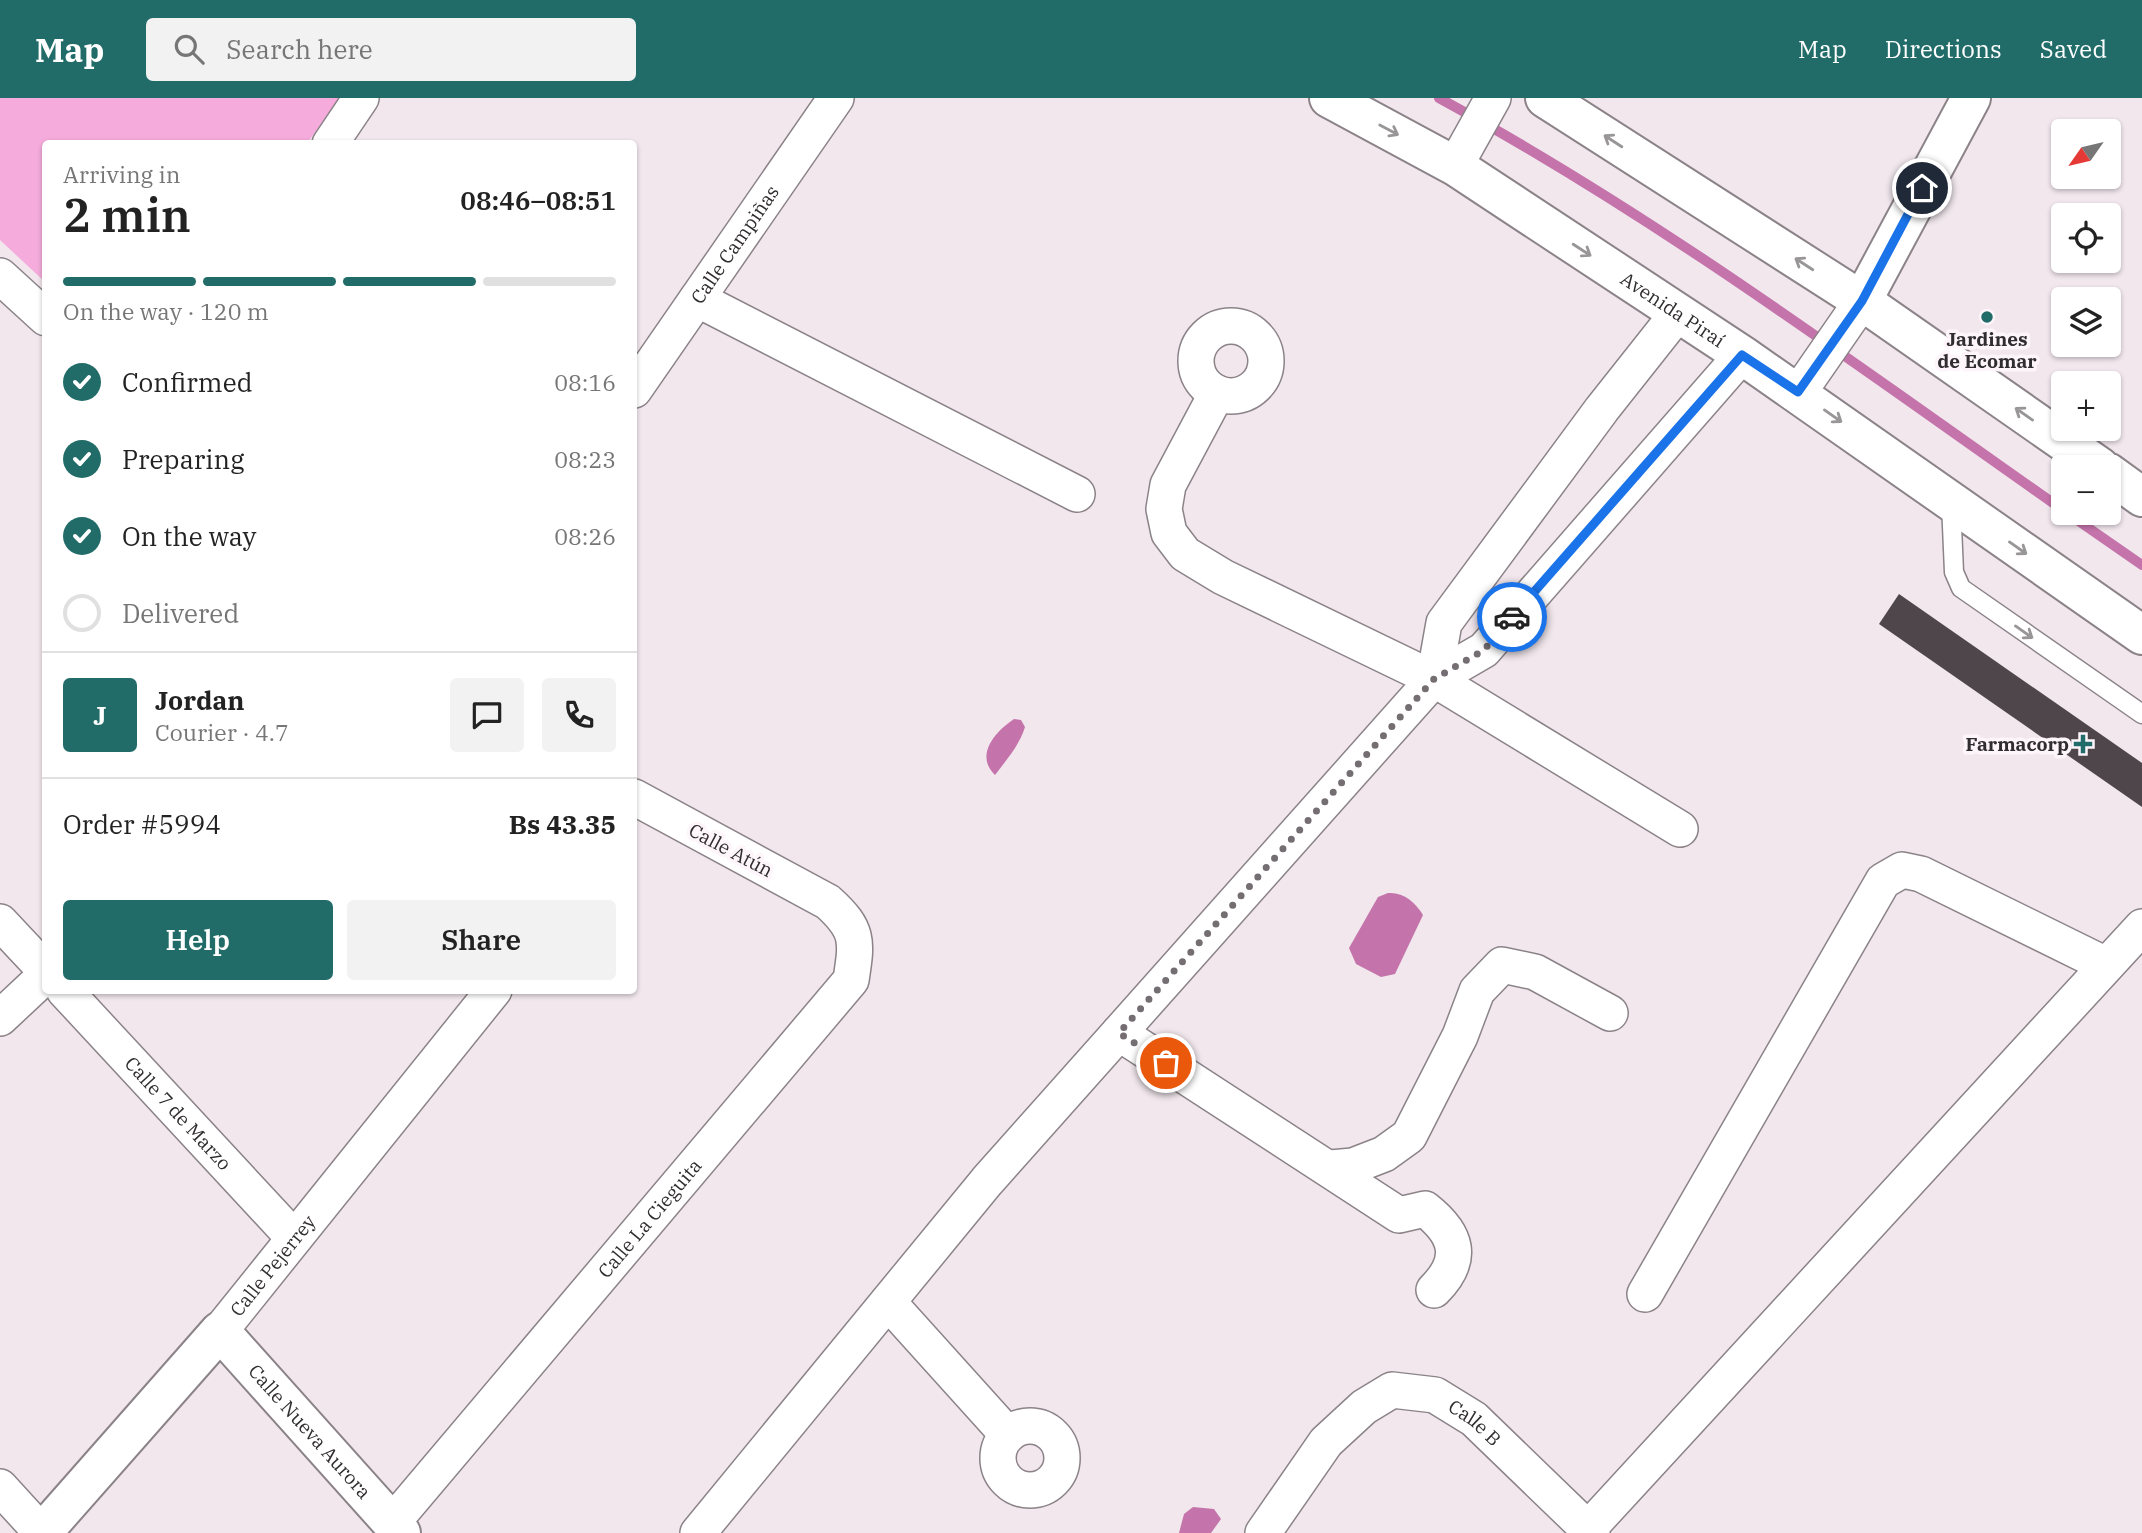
<!DOCTYPE html>
<html lang="en">
<head>
<meta charset="utf-8">
<style>
	body { margin:0; font-family:"IBM Plex Serif",serif; background:#f2f2f2; color:#222; height:100vh; display:flex; flex-direction:column; font-size:26px; white-space:nowrap }
	* { box-sizing:border-box; margin:0 }
	p { font-size:23px; color:#767676 }
	.icon { flex:none; width:38px; height:38px; fill:none; stroke:currentColor; stroke-width:2; stroke-linecap:round; stroke-linejoin:round }
	.map { position:relative; flex:1; overflow:hidden }
	.sheet { position:absolute; left:42px; top:42px; width:595px; height:854px; display:flex; flex-direction:column; background:#fff; border-radius:7px; box-shadow:0 2px 5px #0004 }
	.sheet>* { flex:none }
	.needle { width:46px; rotate:236deg }
	.fabs { position:absolute; left:2051px; top:21px; display:grid; gap:14px }
	.fabs a { display:grid; place-items:center; width:70px; height:70px; border-radius:7px; background:#fff; box-shadow:0 2px 5px #0004; font-size:35px }
	.pin { position:absolute; display:grid; place-items:center; width:60px; height:60px; color:#fff; margin:-30px; border:4px solid #fff; border-radius:50%; box-shadow:0 2px 7px #0007 }
	.courier { position:absolute; display:grid; place-items:center; width:70px; height:70px; margin:-35px; border:5px solid #1a73e8; border-radius:50%; background:#fff; color:#222; box-shadow:0 2px 9px #0007 }
	.summary em { font-style:normal; font-weight:600 }
	.summary div { display:flex; flex-direction:column-reverse }
	.summary { display:flex; align-items:center; justify-content:space-between; height:119px; padding:0 21px }
	h1 { font-size:46px; font-weight:600; line-height:52px }
	.bar { display:grid; grid-template-columns:repeat(4,1fr); gap:10px 7px; align-content:center; height:84px; padding:0 21px }
	.bar i { height:9px; border-radius:5px; background:#e0e0e0 }
	.bar .on { background:#216c68 }
	.bar p { grid-column:span 4 }
	.line { display:flex; align-items:center; gap:18px; padding:0 21px; border-top:2px solid #e0e0e0 }
	.line div { flex:1 }
	.round { display:grid; place-items:center; flex:none; width:74px; height:74px; border-radius:7px; background:#f2f2f2 }
	ol { padding:0 21px; list-style:none }
	li { display:flex; align-items:center; gap:21px; height:77px }
	li p { margin-inline-start:auto }
	li .icon { padding:7px; border-radius:50%; background:#216c68; color:#fff; stroke-width:4 }
	li:last-child { color:#767676 }
	li i { width:38px; height:38px; border:4px solid #e0e0e0; border-radius:50% }
	.button { display:flex; gap:14px; margin-top:auto; padding:14px 21px }
	.button a { flex:1; height:80px; border-radius:7px; background:#216c68; color:#fff; font-size:28px; font-weight:600; line-height:80px; text-align:center }
	.button a+a { background:#f2f2f2; color:#222 }
	header { display:flex; align-items:center; gap:42px; box-sizing:border-box; height:98px; padding:0 35px; background:#216c68; color:#fff }
	header strong { font-size:33px }
	nav { display:flex; gap:38px; margin-inline-start:auto; font-size:24px }
	.search { width:490px; height:63px; background:#f2f2f2; display:flex; align-items:center; gap:18px; box-sizing:border-box; padding:0 24px; border-radius:7px; color:#767676; font-size:26px }
	.map>svg:first-child { display:block }
	.green { fill:#f5acdc }
	.water { fill:#c474aa }
	.lines { fill:none; stroke-linecap:round; stroke-linejoin:round }
	.stream { stroke:#c474aa; stroke-width:10 }
	.building { fill:#4e464b }
	.service-casing { stroke:#8b8388; stroke-width:21 }
	.minor-casing { stroke:#8b8388; stroke-width:38 }
	.tertiary-casing { stroke:#8b8388; stroke-width:42 }
	.secondary-casing { stroke:#8b8388; stroke-width:42 }
	.service { stroke:#fff; stroke-width:18 }
	.minor { stroke:#fff; stroke-width:35 }
	.tertiary { stroke:#fff; stroke-width:38 }
	.secondary { stroke:#fff; stroke-width:38 }
	.oneway { stroke:#989697 }
	.done { stroke:#746e72; stroke-width:7; stroke-dasharray:0 12.6 }
	.route { stroke:#1a73e8; stroke-width:9 }
	.poi-dot { fill:#216c68; stroke:#fef5fb; stroke-width:2.5 }
	.labels { text-anchor:middle; stroke-width:7; stroke-linejoin:round; paint-order:stroke }
	.street-label { font-size:19px; fill:#302d2f; stroke:#fef5fb }
	.poi-label { font-size:19px; font-weight:bold; fill:#302d2f; stroke:#fef5fb }
</style>
</head>
<body>
<header>
<strong>Map</strong>
<div class="search"><svg class="icon" aria-label="search" viewBox="0 0 24 24"><circle cx="10" cy="10" r="6"/><path d="M15 15l6 6"/></svg>Search here</div>
<nav><a>Map</a><a>Directions</a><a>Saved</a></nav>
</header>
<div class="map">
<svg width="2142" height="1435" viewBox="0 0 2142 1435">
	<rect width="100%" height="100%" fill="#f1e7ed"/>
	<path class="green" d="M0,0H342L307,45L46,46L45,184L0,142Z"/>
	<g class="water">
		<path d="M1014,621L1021,622L1025,629C1019,648 1007,661 995,677C974,657 996,633 1014,621Z"/>
		<path d="M1388,795C1404,794 1415,804 1423,817L1395,876L1381,879L1356,866L1349,850L1378,799Z"/>
		<path d="M1193,1409L1214,1411L1221,1421L1211,1435H1179L1184,1416Z"/>
	</g>
	<g class="lines">
		<g class="stream">
			<path d="M1439,0C1658,119 1859,269 2063,412"/>
			<path d="M2067,415L2142,467"/>
		</g>
	</g>
	<path class="building" d="M1899,496L2142,665V709L1879,526Z"/>
	<g class="lines">
		<defs>
			<path id="service" d="M1951,405L1954,474L1961,490L2142,616"/>
			<g id="minor">
				<path d="M330,46L361,0"/>
				<path d="M1455,68L1493,0"/>
				<path d="M0,178L46,220"/>
				<path d="M697,201L1077,396"/>
				<circle cx="1231" cy="263" r="35"/>
				<path id="s1" d="M634,292L836,0"/>
				<path d="M1799,294L1862,203"/>
				<path d="M1217,295L1168,387L1164,411L1169,435L1185,456L1223,479L1434,581L1680,731"/>
				<path d="M1434,581L1444,525L1602,311L1678,215"/>
				<path d="M0,824L46,873"/>
				<path id="s2" d="M64,892L294,1140"/>
				<path d="M0,920L46,877"/>
				<path d="M1119,935L1399,1117L1425,1111C1457,1136 1465,1161 1434,1192"/>
				<path d="M1331,1070L1353,1068L1384,1056L1409,1038L1460,938L1477,893L1502,867L1535,874L1610,915"/>
				<path d="M1645,1196L1883,783L1902,772L1921,776L2106,867"/>
				<path d="M888,1204L1008,1337"/>
				<path id="s3" d="M220,1233L494,892"/>
				<circle cx="1030" cy="1360" r="32"/>
				<path d="M0,1389L42,1435"/>
				<path id="s4" d="M392,1425L851,882C857,843 859,832 828,804L634,699"/>
				<path d="M1588,1431L2142,829"/>
				<path d="M698,1435L987,1083L1434,581L1484,552L1742,257"/>
				<path id="s5" d="M1263,1435L1326,1344L1364,1309L1392,1292L1435,1297L1474,1321L1592,1435"/>
			</g>
			<g id="tertiary">
				<path d="M1862,203L1971,0"/>
				<path id="s6" d="M42,1435L220,1233L401,1435"/>
			</g>
			<g id="secondary">
				<path id="s7" d="M1329,0L1455,68L1742,257L2142,537"/>
				<path d="M1545,0L1862,203L2100,369"/>
				<path d="M2109,375L2142,399"/>
			</g>
		</defs>
		<use href="#service" class="service-casing"/>
		<use href="#minor" class="minor-casing"/>
		<use href="#tertiary" class="tertiary-casing"/>
		<use href="#secondary" class="secondary-casing"/>
		<use href="#service" class="service"/>
		<use href="#minor" class="minor"/>
		<use href="#tertiary" class="tertiary"/>
		<use href="#secondary" class="secondary"/>
	</g>
	<defs><path id="oneway-shaft" d="M-6 0H5M1.5-3L5.5 0L1.5 3" fill="none" stroke-width="1.6" stroke-linecap="round" stroke-linejoin="round" transform="scale(1.75)"/></defs>
	<g class="oneway">
		<use href="#oneway-shaft" transform="translate(1389 32) rotate(28)"/>
		<use href="#oneway-shaft" transform="translate(1613 43) rotate(-147)"/>
		<use href="#oneway-shaft" transform="translate(1582 152) rotate(33)"/>
		<use href="#oneway-shaft" transform="translate(1804 166) rotate(-147)"/>
		<use href="#oneway-shaft" transform="translate(2024 316) rotate(-145)"/>
		<use href="#oneway-shaft" transform="translate(1833 318) rotate(35)"/>
		<use href="#oneway-shaft" transform="translate(2018 450) rotate(35)"/>
		<use href="#oneway-shaft" transform="translate(2024 534) rotate(35)"/>
	</g>
	<g class="lines">
		<path class="done" d="M1166,965L1119,935L1434,581L1484,552L1512,519"/>
		<path class="route" d="M1512,519L1742,257L1798,294L1862,203L1922,90"/>
	</g>
	<g class="poi-dot">
		<circle cx="1987" cy="219" r="7"/>
		<path d="M2079.5 635.5h7v7h7v7h-7v7h-7v-7h-7v-7h7z"/>
	</g>
	<g class="labels">
		<g class="street-label">
			<text dy="7" stroke="none"><textPath href="#s1" startOffset="177">Calle Campiñas</textPath></text>
			<text dy="7" stroke="none"><textPath href="#s7" startOffset="404">Avenida Piraí</textPath></text>
			<text transform="translate(731 752) rotate(28)" y="7">Calle Atún</text>
			<text dy="7" stroke="none"><textPath href="#s2" startOffset="168">Calle 7 de Marzo</textPath></text>
			<text dy="7" stroke="none"><textPath href="#s4" startOffset="399">Calle La Cieguita</textPath></text>
			<text dy="7" stroke="none"><textPath href="#s3" startOffset="84">Calle Pejerrey</textPath></text>
			<text dy="7" stroke="none"><textPath href="#s5" startOffset="287">Calle B</textPath></text>
			<text dy="7" stroke="none"><textPath href="#s6" startOffset="404">Calle Nueva Aurora</textPath></text>
		</g>
		<g class="poi-label">
			<text x="1987" y="248">Jardines<tspan x="1987" dy="22">de Ecomar</tspan></text>
			<text x="2069" y="653" text-anchor="end">Farmacorp</text>
		</g>
	</g>
</svg>
<div class="fabs">
<a><svg class="needle" viewBox="-14 -14 28 28"><path d="M0-13l5 13h-10z" fill="#e53935"/><path d="M0 13l5-13h-10z" fill="#767676"/></svg></a>
<a><svg class="icon" aria-label="locate" viewBox="0 0 24 24"><circle cx="12" cy="12" r="6"/><path d="M12 2v4M12 18v4M2 12h4M18 12h4"/></svg></a>
<a><svg class="icon" aria-label="layers" viewBox="0 0 24 24"><path d="M12 4l9 5-9 5-9-5zM3 14l9 5 9-5"/></svg></a>
<a>+</a>
<a>−</a>
</div>
<div class="pin" style="left:1166px;top:965px;background:#ea580c"><svg class="icon" aria-label="bag" viewBox="0 0 24 24"><path d="M5 8h14l-1 12H6zM9 8a3 3 0 0 1 6 0"/></svg></div>
<div class="pin" style="left:1922px;top:90px;background:#1f2937"><svg class="icon" aria-label="home" viewBox="0 0 24 24"><path d="M3 11l9-7 9 7M6 9v11h12V9"/></svg></div>
<div class="courier" style="left:1512px;top:519px"><svg class="icon" aria-label="car" viewBox="0 0 24 24"><path d="M5 17H2v-5l4-1 3-4h7l3 4 3 1v5h-3M9 17h6M6 11h13"/><circle cx="7" cy="17" r="2"/><circle cx="17" cy="17" r="2"/></svg></div>
<section class="sheet">
<div class="summary"><div><h1>2 min</h1><p>Arriving in</p></div><em>08:46–08:51</em></div>
<div class="bar"><i class="on"></i><i class="on"></i><i class="on"></i><i></i><p>On the way · 120 m</p></div>
<ol>
<li><svg class="icon" aria-label="check" viewBox="0 0 24 24"><path d="M5 12l5 5 9-10"/></svg>Confirmed<p>08:16</p></li>
<li><svg class="icon" aria-label="check" viewBox="0 0 24 24"><path d="M5 12l5 5 9-10"/></svg>Preparing<p>08:23</p></li>
<li><svg class="icon" aria-label="check" viewBox="0 0 24 24"><path d="M5 12l5 5 9-10"/></svg>On the way<p>08:26</p></li>
<li><i></i>Delivered</li>
</ol>
<div class="line" style="height:126px"><b class="round" style="background:#216c68;color:#fff">J</b><div><b>Jordan</b><p>Courier · 4.7</p></div><a class="round"><svg class="icon" aria-label="chat" viewBox="0 0 24 24"><path d="M4 5h16v11H9l-5 4z"/></svg></a><a class="round"><svg class="icon" aria-label="phone" viewBox="0 0 24 24"><path d="M5 4h4l2 5-3 2q2 4 5 5l2-3 5 2v4C11 20 4 13 5 4z"/></svg></a></div>
<div class="line" style="height:91px"><div>Order #5994</div><b>Bs 43.35</b></div>
<div class="button"><a>Help</a><a>Share</a></div>
</section>
</div>
</body>
</html>
